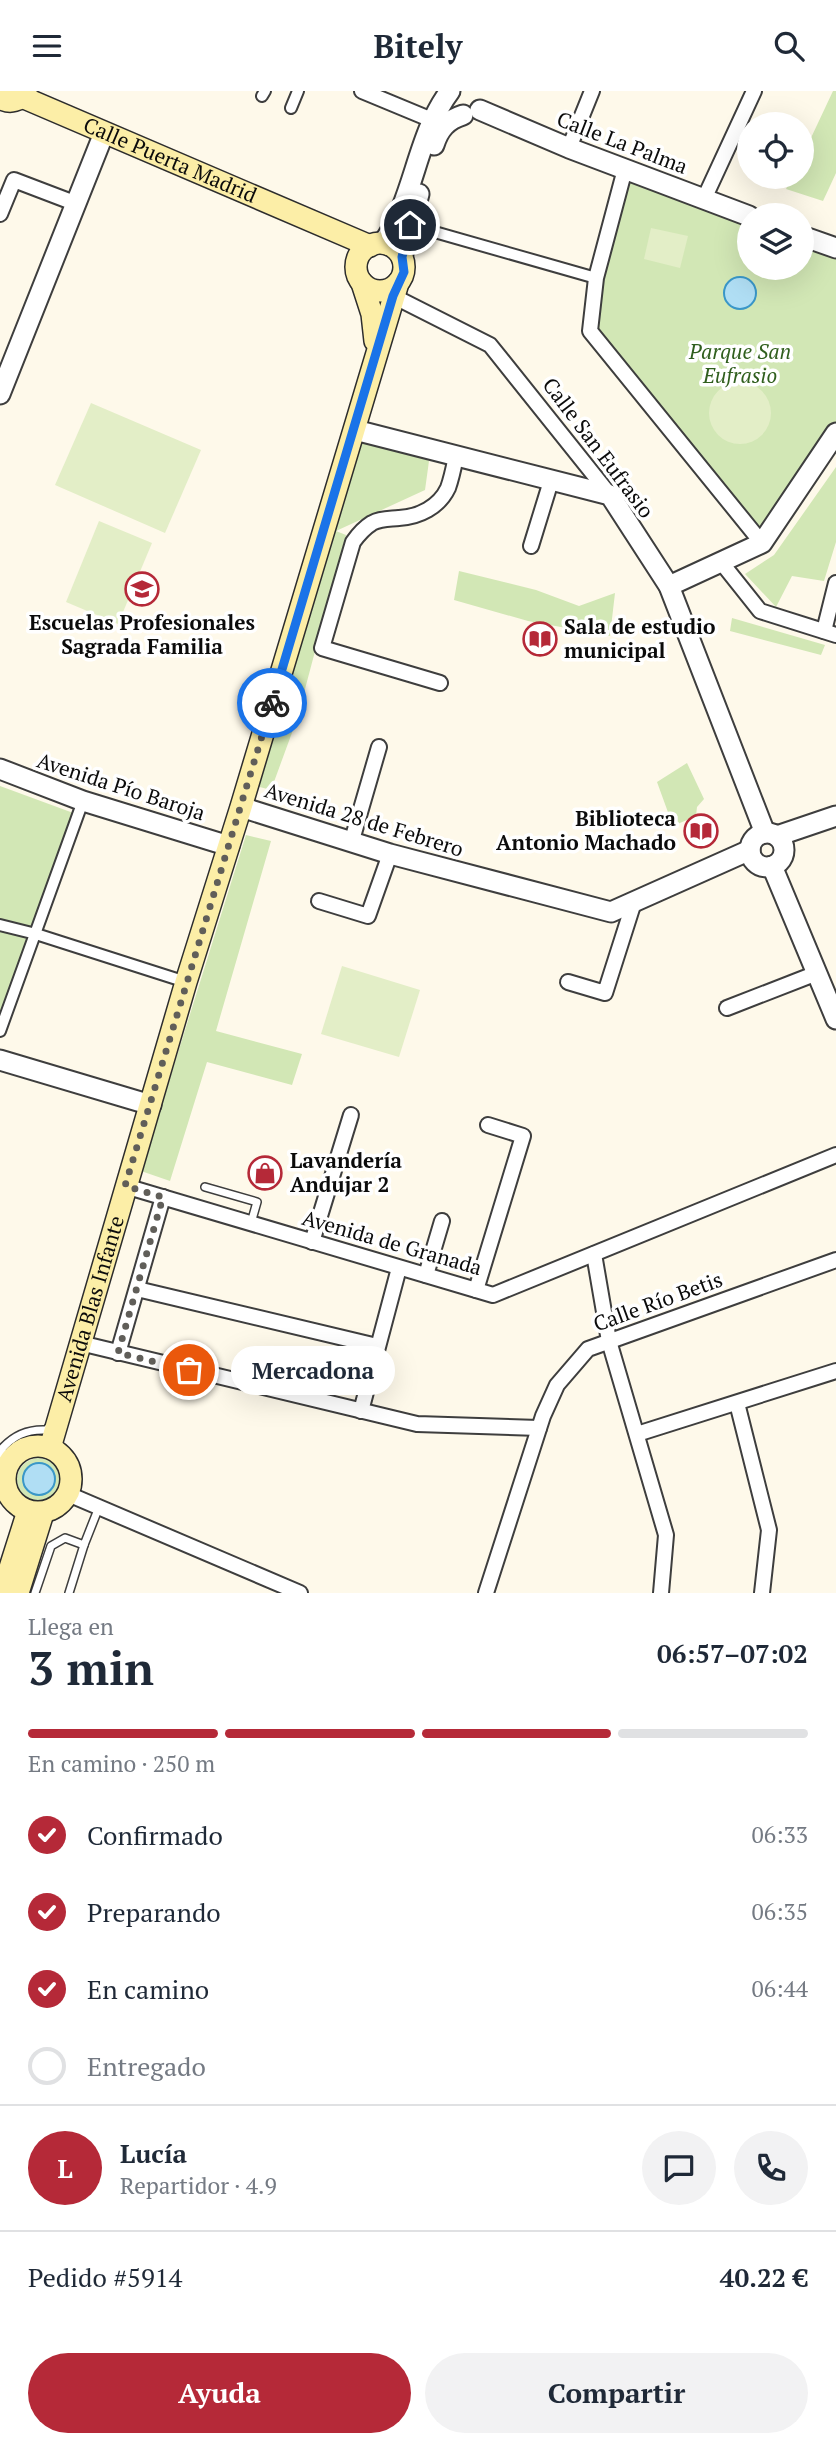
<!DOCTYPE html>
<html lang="es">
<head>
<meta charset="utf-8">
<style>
	body { margin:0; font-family:"PT Serif",serif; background:#f2f2f3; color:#1f2937; height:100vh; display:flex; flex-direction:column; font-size:26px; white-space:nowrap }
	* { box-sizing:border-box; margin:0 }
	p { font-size:23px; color:#747a83 }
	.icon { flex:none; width:38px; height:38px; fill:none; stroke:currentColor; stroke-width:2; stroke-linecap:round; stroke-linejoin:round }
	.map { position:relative; height:1502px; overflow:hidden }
	.sheet { display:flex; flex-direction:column; background:#fff; flex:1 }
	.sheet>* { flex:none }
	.buttons { position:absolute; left:737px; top:21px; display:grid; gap:14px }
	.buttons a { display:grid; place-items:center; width:77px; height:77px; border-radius:50%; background:#fff; box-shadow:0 7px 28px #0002; font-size:35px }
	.pin { position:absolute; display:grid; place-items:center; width:60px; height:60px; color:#fff; margin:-30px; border:4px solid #fff; border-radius:50%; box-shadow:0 2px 7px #0007 }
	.courier { position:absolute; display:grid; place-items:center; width:70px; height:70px; margin:-35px; border:5px solid #1a73e8; border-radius:50%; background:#fff; color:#222; box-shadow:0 2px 9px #0007 }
	.bubble { position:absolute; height:49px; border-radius:24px; background:#fff; box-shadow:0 7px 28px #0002; font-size:23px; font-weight:800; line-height:49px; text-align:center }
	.overview em { font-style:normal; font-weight:800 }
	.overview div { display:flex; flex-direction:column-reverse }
	.overview { display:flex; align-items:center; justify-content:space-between; height:119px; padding:0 28px }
	h1 { font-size:46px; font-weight:800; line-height:52px }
	.bar { display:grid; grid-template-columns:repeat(4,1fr); gap:10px 7px; align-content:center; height:84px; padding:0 28px }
	.bar i { height:9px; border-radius:5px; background:#e0e1e3 }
	.bar .selected { background:#b52938 }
	.bar p { grid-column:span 4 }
	.line { display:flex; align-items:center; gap:18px; padding:0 28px; border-top:2px solid #e0e1e3 }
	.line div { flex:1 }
	.round { display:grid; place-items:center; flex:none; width:74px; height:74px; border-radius:37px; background:#f2f2f3 }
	ol { padding:0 28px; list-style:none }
	li { display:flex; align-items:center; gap:21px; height:77px }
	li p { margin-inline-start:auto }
	li .icon { padding:7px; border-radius:50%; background:#b52938; color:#fff; stroke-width:4 }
	li:last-child { color:#747a83 }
	li i { width:38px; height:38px; border:4px solid #e0e1e3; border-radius:50% }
	.primary-button { display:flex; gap:14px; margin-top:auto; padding:14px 28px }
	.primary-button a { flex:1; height:80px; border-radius:42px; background:#b52938; color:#fff; font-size:28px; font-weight:800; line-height:80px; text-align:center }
	.primary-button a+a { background:#f2f2f3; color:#1f2937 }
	header { display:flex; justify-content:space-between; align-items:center; height:91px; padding:0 28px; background:#fff; font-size:32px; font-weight:800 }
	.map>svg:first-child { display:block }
	.green { fill:#d2e7b5 }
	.pitch { fill:#e3eec7 }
	.water { fill:#b0def4; stroke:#3a97c8; stroke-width:2 }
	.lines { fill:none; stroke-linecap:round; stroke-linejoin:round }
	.service-casing { stroke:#3e3e3e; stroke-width:10 }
	.pedestrian-casing { stroke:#3e3e3e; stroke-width:14 }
	.minor-casing { stroke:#3e3e3e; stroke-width:18 }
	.tertiary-casing { stroke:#3e3e3e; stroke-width:23 }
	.secondary-casing { stroke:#2d2d2d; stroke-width:24 }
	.service { stroke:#fff; stroke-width:7 }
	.pedestrian { stroke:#fff; stroke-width:10 }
	.minor { stroke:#fff; stroke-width:14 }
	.tertiary { stroke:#fff; stroke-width:19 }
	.secondary { stroke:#fceea7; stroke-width:21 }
	.done { stroke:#605e59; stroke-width:7; stroke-dasharray:0 12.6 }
	.route { stroke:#1a73e8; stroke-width:9 }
	.labels { text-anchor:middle; stroke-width:7; stroke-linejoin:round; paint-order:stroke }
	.street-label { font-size:21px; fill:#0b0b0b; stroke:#fff }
	.park-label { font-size:21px; font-style:italic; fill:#305f1e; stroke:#fff }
	.poi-label { font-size:21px; font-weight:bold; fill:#0b0b0b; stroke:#fff; text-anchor:start }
</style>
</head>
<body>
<header><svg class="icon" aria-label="menu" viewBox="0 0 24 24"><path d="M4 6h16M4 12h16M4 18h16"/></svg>Bitely<svg class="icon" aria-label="search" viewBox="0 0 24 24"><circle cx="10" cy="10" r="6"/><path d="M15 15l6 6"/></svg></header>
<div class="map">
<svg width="836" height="1502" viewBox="0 0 836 1502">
	<rect width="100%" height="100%" fill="#fef9ea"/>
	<g class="green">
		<path d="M833,0H836V82L823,110L786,98L792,86H802V66Z"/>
		<path d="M625,78L749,125V177H802V145L836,158V342L762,452L590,240Z"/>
		<path d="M359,346L410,361L429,370L425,399L336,440L346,444L297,628L271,699L256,695L335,440Z"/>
		<path d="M836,376V451L824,490L792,485L776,516L745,483L774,464Z"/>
		<path d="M459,480L536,499L579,515L615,502L610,545L528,530L454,509Z"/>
		<path d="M732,527L825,554L821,564L730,540Z"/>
		<path d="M687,672L704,708L697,716L696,725L673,735L657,691Z"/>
		<path d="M0,695L76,723L0,928Z"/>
		<path d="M246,744L271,750L216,940L302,963L292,994L207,971L170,1090L141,1080Z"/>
		<circle cx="39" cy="1389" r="22"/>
	</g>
	<g class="pitch">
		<path d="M651,137L688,145L680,177L644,168Z"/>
		<circle cx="740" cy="322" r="31"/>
		<path d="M91,312L201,359L165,442L55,394Z"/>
		<path d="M99,430L152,452L118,533L66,511Z"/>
		<path d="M342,875L420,899L399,966L321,943Z"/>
	</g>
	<g class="water">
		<circle cx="740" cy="202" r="16"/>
		<circle cx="39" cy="1388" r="16"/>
	</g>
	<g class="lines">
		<defs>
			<g id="service">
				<path d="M205,1096L257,1111L251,1132"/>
				<path d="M0,1360C12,1345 26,1338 46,1339L50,1335"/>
				<path d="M35,1502L51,1455L65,1447L84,1454L99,1416"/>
				<path d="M69,1502L84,1454"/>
			</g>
			<g id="pedestrian">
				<path d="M262,5L265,0"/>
				<path d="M291,17L298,0"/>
				<path d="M410,134L596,187"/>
				<path d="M0,834L36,843L186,891"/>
				<path d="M0,940L83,710"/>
			</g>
			<g id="minor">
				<path d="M362,0L432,29"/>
				<path d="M569,57L592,0"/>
				<path d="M625,78L596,187L590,240L762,452"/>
				<path d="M704,108L754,0"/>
				<path d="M0,123L14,89L77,113"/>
				<path d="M393,205L490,254L610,404"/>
				<path d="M531,455L551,390"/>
				<path d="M721,471L760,520L836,544"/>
				<path d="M824,540L836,492"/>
				<path d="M440,592L322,557L353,451C358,444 364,437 372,432C381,427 390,428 399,427C419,426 439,416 448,397C452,386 454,375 456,365"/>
				<path d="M352,749L379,656"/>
				<path d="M319,810L368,825L390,763"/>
				<path d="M568,891L605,902L634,811"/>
				<path d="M727,917L817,882"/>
				<path d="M125,1095L493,1204L836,1064"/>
				<path d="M312,1151L351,1024"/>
				<path d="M594,1163L609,1250L666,1444L661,1502"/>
				<path d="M426,1184L442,1130"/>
				<path d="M137,1198L377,1255"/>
				<path d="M476,1199L523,1045L488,1034"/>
				<path d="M80,1252L417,1333L539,1337"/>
				<path d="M118,1262L163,1106"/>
				<path d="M737,1312L769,1439L762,1502"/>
				<path d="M361,1320L399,1177"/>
				<path d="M637,1343L836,1280"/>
				<path d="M68,1403L300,1502"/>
				<path d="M486,1502L543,1325L557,1294L588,1258L836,1169"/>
			</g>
			<g id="tertiary">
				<path d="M480,19L569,57L749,125"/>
				<path d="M434,54C439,38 447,29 463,24"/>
				<path d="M802,145L836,157"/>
				<path d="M383,152C415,107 416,45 450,0"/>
				<path d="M402,166L419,103"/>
				<path d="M0,303L104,42"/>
				<path d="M355,339L610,404L669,495L765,742"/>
				<path d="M669,495L762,452L836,342"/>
				<path d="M0,678L83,710L229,755"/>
				<path d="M241,716L390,763L611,821L750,759"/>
				<circle cx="767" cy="759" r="17"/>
				<path d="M777,745L836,725"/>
				<path d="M772,775L836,928"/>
				<path d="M0,969L151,1014"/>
				<path d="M0,1367L9,1371"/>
			</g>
			<g id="secondary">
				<path id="s1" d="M22,6L370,155"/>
				<path d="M0,7C10,13 20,10 26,0"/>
				<circle cx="380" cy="176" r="24"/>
				<path d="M362,192L372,223L375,250"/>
				<circle cx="38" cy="1388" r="33"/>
				<path id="s2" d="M50,1357L186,891L241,716L398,192"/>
				<path d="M2,1502L28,1420"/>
				<path d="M18,1502L43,1422"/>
			</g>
		</defs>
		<use href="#service" class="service-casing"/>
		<use href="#pedestrian" class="pedestrian-casing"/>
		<use href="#minor" class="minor-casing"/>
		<use href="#tertiary" class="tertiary-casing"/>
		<use href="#secondary" class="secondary-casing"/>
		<use href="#service" class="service"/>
		<use href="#pedestrian" class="pedestrian"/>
		<use href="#minor" class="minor"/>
		<use href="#tertiary" class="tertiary"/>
		<use href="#secondary" class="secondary"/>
	</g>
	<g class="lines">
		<path class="done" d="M189,1279L118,1262L163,1106L125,1095L272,612"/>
		<path class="route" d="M272,612L393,205L404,181L402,166L410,134"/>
	</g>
	<defs>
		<symbol id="school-ring" viewBox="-11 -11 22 22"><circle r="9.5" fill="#fff" stroke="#b52938" stroke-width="1.5"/><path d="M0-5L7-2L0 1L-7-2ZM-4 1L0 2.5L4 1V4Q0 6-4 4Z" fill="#b52938"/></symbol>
		<symbol id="library-ring" viewBox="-11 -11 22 22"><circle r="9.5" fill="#fff" stroke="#b52938" stroke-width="1.5"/><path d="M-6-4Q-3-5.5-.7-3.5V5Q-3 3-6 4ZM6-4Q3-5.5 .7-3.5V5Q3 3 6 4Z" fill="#b52938"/></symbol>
		<symbol id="shop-ring" viewBox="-11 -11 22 22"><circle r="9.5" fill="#fff" stroke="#b52938" stroke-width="1.5"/><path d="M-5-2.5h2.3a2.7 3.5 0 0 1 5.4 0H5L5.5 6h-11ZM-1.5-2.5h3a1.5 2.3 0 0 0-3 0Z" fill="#b52938"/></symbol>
	</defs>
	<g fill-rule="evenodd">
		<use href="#school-ring" x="123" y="479" width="38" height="38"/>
		<use href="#library-ring" x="521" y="529" width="38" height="38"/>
		<use href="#library-ring" x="682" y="721" width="38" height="38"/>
		<use href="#shop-ring" x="246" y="1063" width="38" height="38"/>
	</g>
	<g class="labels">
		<g class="street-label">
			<text transform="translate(622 52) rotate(21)" y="7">Calle La Palma</text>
			<text dy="7" stroke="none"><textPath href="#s1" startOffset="161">Calle Puerta Madrid</textPath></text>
			<text transform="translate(598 357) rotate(53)" y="7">Calle San Eufrasio</text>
			<text transform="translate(121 696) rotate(18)" y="7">Avenida Pío Baroja</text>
			<text transform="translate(364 729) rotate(17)" y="7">Avenida 28 de Febrero</text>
			<text transform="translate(392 1152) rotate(16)" y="7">Avenida de Granada</text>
			<text transform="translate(658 1211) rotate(-20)" y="7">Calle Río Betis</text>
			<text dy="7" stroke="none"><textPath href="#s2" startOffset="145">Avenida Blas Infante</textPath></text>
		</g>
		<g class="park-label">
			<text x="740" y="268">Parque San<tspan x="740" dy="24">Eufrasio</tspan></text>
		</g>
		<g class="poi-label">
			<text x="142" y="539" text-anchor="middle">Escuelas Profesionales<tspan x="142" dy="24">Sagrada Familia</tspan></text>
			<text x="564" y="543">Sala de estudio<tspan x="564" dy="24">municipal</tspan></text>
			<text x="676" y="735" text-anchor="end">Biblioteca<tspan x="676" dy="24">Antonio Machado</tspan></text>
			<text x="290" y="1077">Lavandería<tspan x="290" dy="24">Andujar 2</tspan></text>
		</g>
	</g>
</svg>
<div class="buttons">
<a><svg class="icon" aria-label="locate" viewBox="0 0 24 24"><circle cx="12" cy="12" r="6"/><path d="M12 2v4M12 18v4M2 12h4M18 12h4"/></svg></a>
<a><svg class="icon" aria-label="layers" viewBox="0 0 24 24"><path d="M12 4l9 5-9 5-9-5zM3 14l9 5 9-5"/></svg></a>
</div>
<div class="pin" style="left:189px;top:1279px;background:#ea580c"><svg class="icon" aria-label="bag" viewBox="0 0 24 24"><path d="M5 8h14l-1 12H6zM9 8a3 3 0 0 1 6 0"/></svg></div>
<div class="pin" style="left:410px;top:134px;background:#1f2937"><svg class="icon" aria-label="home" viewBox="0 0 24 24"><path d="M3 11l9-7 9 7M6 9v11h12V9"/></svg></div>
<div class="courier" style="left:272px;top:612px"><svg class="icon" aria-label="bike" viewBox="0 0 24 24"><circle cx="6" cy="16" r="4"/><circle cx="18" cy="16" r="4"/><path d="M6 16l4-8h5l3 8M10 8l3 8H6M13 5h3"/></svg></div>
<div class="bubble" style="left:231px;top:1255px;width:164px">Mercadona</div>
</div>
<section class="sheet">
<div class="overview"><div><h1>3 min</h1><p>Llega en</p></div><em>06:57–07:02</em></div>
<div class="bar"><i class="selected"></i><i class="selected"></i><i class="selected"></i><i></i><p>En camino · 250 m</p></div>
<ol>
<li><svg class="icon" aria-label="check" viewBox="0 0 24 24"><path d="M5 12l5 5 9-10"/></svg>Confirmado<p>06:33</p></li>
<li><svg class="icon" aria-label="check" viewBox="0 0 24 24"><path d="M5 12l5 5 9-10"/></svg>Preparando<p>06:35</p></li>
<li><svg class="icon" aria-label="check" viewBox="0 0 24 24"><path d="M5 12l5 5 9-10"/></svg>En camino<p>06:44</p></li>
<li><i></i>Entregado</li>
</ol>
<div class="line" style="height:126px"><b class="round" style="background:#b52938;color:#fff">L</b><div><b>Lucía</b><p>Repartidor · 4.9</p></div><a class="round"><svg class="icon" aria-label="chat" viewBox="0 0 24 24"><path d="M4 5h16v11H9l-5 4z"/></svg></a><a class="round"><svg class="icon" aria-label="phone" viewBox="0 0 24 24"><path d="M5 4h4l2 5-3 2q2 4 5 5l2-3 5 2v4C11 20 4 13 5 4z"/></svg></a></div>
<div class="line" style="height:91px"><div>Pedido #5914</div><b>40.22 €</b></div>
<div class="primary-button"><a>Ayuda</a><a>Compartir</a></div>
</section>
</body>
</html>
